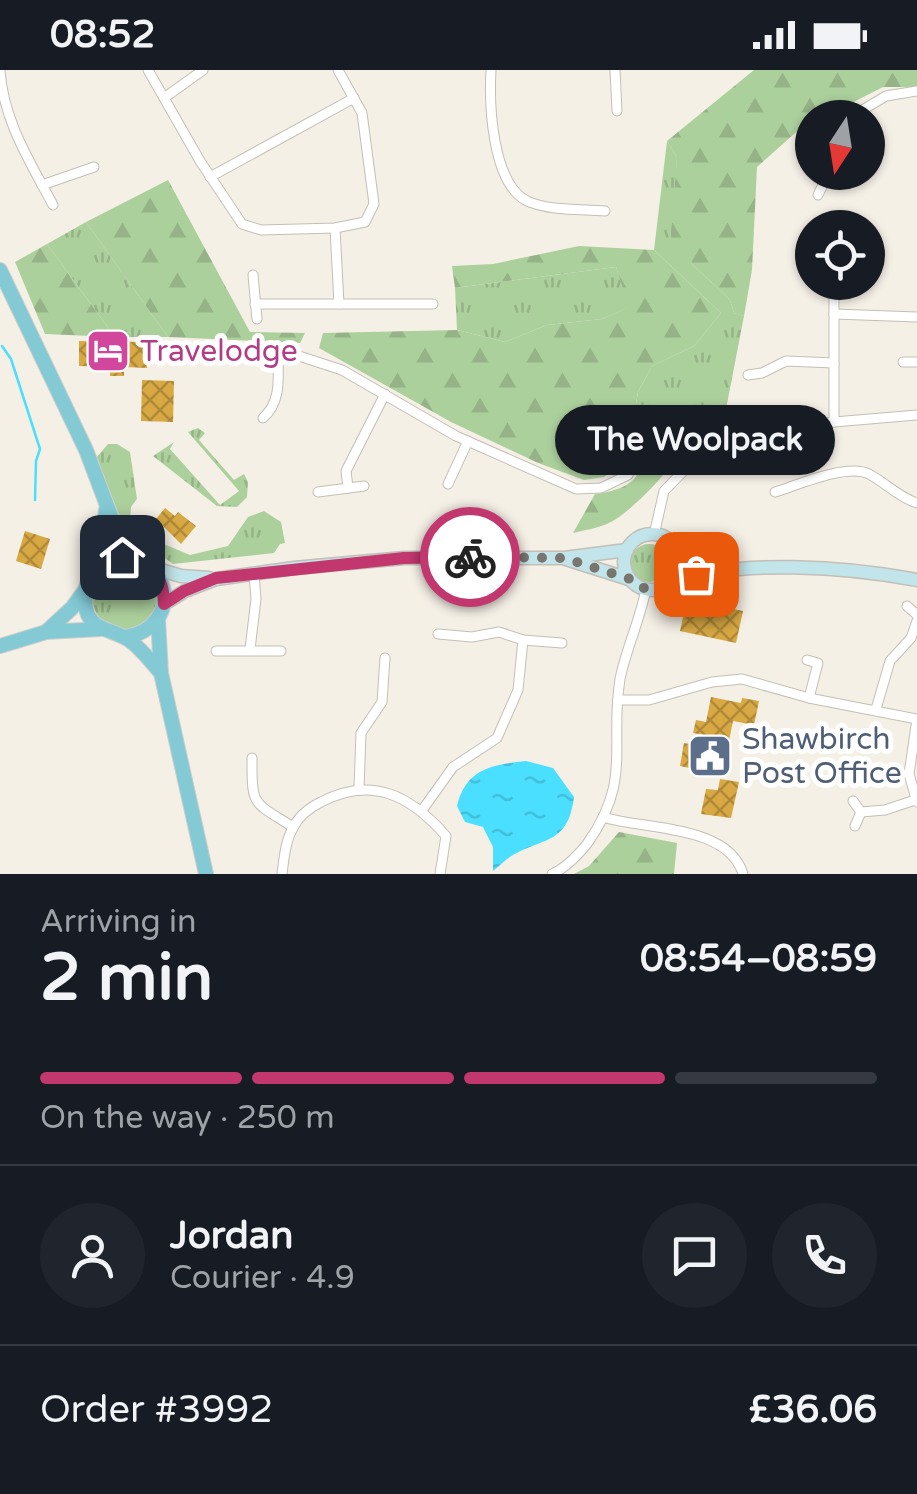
<!DOCTYPE html>
<html lang="en">
<head>
<meta charset="utf-8">
<style>
	body { margin:0; font-family:"Varela Round",sans-serif; background:#20242c; color:#f1f3f6; height:100vh; display:flex; flex-direction:column; font-size:38px; white-space:nowrap }
	* { box-sizing:border-box; margin:0 }
	p { font-size:32px; color:#9ea1a6 }
	.icon { flex:none; width:55px; height:55px; fill:none; stroke:currentColor; stroke-width:2; stroke-linecap:round; stroke-linejoin:round }
	.map { position:relative; height:804px; overflow:hidden }
	.drawer { display:flex; flex-direction:column; background:#171b24; flex:1 }
	.drawer>* { flex:none }
	.needle { width:65px; rotate:192deg }
	.buttons { position:absolute; left:795px; top:30px; display:grid; gap:20px }
	.buttons a { display:grid; place-items:center; width:90px; height:90px; border-radius:50%; background:#171b24; box-shadow:0 2px 8px #0004; font-size:50px }
	.pin { position:absolute; display:grid; place-items:center; width:85px; height:85px; color:#fff; margin:-42px; border-radius:20px; box-shadow:0 5px 15px #0006 }
	.courier { position:absolute; display:grid; place-items:center; width:100px; height:100px; margin:-50px; border:8px solid #c2376e; border-radius:50%; background:#fff; color:#222; box-shadow:0 2px 12px #0007 }
	.bubble { position:absolute; height:70px; border-radius:35px; background:#171b24; box-shadow:0 2px 8px #0004; font-size:32px; font-weight:700; line-height:70px; text-align:center }
	.overview em { font-style:normal; font-weight:700 }
	.overview div { display:flex; flex-direction:column-reverse }
	.overview { display:flex; align-items:center; justify-content:space-between; height:170px; padding:0 40px }
	h1 { font-size:65px; font-weight:700; line-height:75px }
	.bar { display:grid; grid-template-columns:repeat(4,1fr); gap:15px 10px; align-content:center; height:120px; padding:0 40px }
	.bar i { height:12px; border-radius:8px; background:#363941 }
	.bar .selected { background:#c2376e }
	.bar p { grid-column:span 4 }
	.line { display:flex; align-items:center; gap:25px; padding:0 40px; border-top:2px solid #363941 }
	.line div { flex:1 }
	.round { display:grid; place-items:center; flex:none; width:105px; height:105px; border-radius:52px; background:#20242c }
	.status { display:flex; justify-content:space-between; align-items:center; height:70px; padding:0 50px; background:#171b24; direction:ltr }
	.status svg { height:28px; fill:currentColor }
	.map>svg:first-child { display:block }
	.grass { fill:url(#grass-tufts) }
	.forest { fill:url(#forest-firs) }
	.water { fill:url(#water-ripples) }
	.lines { fill:none; stroke-linecap:round; stroke-linejoin:round }
	.stream { stroke:#4bdfff; stroke-width:2.5 }
	.building { fill:url(#building-cross-hatch) }
	.street-casing { stroke:#c4bfb6; stroke-width:11 }
	.secondary-casing { stroke:#c4bfb6; stroke-width:15 }
	.primary-casing { stroke:#cfcecd; stroke-width:16 }
	.street { stroke:#fff; stroke-width:9 }
	.secondary { stroke:#c1e5ea; stroke-width:12 }
	.primary { stroke:#83cad5; stroke-width:14 }
	.done { stroke:#797670; stroke-width:10; stroke-dasharray:0 18 }
	.route { stroke:#c2376e; stroke-width:12 }
	.labels { text-anchor:middle; stroke-width:10; stroke-linejoin:round; paint-order:stroke }
	.hotel-label { font-size:30px; fill:#b23c85; stroke:#fff; text-anchor:start }
	.service-label { font-size:30px; fill:#4e5e75; stroke:#fff; text-anchor:start }
</style>
</head>
<body>
<div class="status"><b>08:52</b><svg viewBox="0 0 49 12"><path d="M0 12V9h3v3zM5 12V6h3v6zM10 12V3h3v9zM15 12V0h3v12zM26 1h20v11H26zM47 4h2v5h-2z"/></svg></div>
<div class="map">
<svg width="917" height="804" viewBox="0 0 917 804">
	<defs>
		<pattern id="grass-tufts" width="24" height="20" patternUnits="userSpaceOnUse" patternTransform="scale(2.5)"><rect width="24" height="20" fill="#acd09c"/><path d="M3 7l-1-3M5 7V3M7 7l1-3M15 17l-1-3M17 17v-4M19 17l1-3" fill="none" stroke="#95b387"/></pattern>
		<pattern id="forest-firs" width="22" height="20" patternUnits="userSpaceOnUse" patternTransform="scale(2.5)"><rect width="22" height="20" fill="#acd09c"/><path d="M5 1l3.5 6h-7zM16 11l3.5 6h-7z" fill="#95b387"/></pattern>
		<pattern id="water-ripples" width="26" height="14" patternUnits="userSpaceOnUse" patternTransform="scale(2.5)"><rect width="26" height="14" fill="#4bdfff"/><path d="M2 4q2-2 4 0t4 0M15 11q2-2 4 0t4 0" fill="none" stroke="#42c0db"/></pattern>
		<pattern id="building-cross-hatch" width="8" height="8" patternUnits="userSpaceOnUse" patternTransform="scale(2.5)"><rect width="8" height="8" fill="#d8a943"/><path d="M0 0l8 8M0 8l8-8" fill="none" stroke="#b08a38"/></pattern>
	</defs>
	<rect width="100%" height="100%" fill="#f5f0e6"/>
	<g class="grass">
		<path d="M667,71L677,87L676,117L691,193L730,230L734,243L744,246L722,360C678,339 662,323 630,369L638,322L652,296L694,276L721,243L654,180Z"/>
		<path d="M86,152L168,267H115L47,174Z"/>
		<path d="M616,197L630,237L602,249L547,255L505,272L457,260L455,218Z"/>
		<path d="M198,358L205,363L199,370L234,410L244,404L248,412L247,427L237,437L217,436L153,386L174,372L170,379L220,435L239,421L188,362Z"/>
		<path d="M108,374H117L130,382L137,429L131,437L130,451L147,467L190,485L228,476L248,447L264,441L281,452L285,473L280,474L274,483L173,494L127,460L122,452L96,388Z"/>
		<circle cx="649" cy="493" r="19"/>
		<circle cx="125" cy="527" r="33"/>
	</g>
	<g class="forest">
		<path d="M754,0H917V17H883L834,42L812,48L757,97L752,200L744,246L734,243L730,230L691,193L671,166L677,87L667,71Z"/>
		<path d="M168,110L250,262L305,263L300,273L168,267L86,152Z"/>
		<path d="M47,174L115,267L45,264L15,192Z"/>
		<path d="M579,176L654,180L721,243L694,276L652,296L638,322L630,369L619,396L604,407L584,410L538,393L451,352L319,278L323,263L457,260L505,272L547,255L602,249L629,237L616,197L455,218L452,196L493,194Z"/>
		<path d="M668,362L688,371C676,394 634,440 611,452C600,458 585,460 573,463L595,424C638,418 639,406 653,367Z"/>
		<path d="M619,762L677,773L674,804H574L589,796Z"/>
	</g>
	<path class="water" d="M526,691L553,698L574,727C568,774 545,767 513,785C506,789 499,796 493,801V777L483,757L465,752L457,736C466,699 491,695 526,691Z"/>
	<g class="lines">
		<path class="stream" d="M2,276L11,289L40,379L36,391L35,430"/>
	</g>
	<g class="building">
		<path d="M79,271L147,272V298L124,297V306H110V297L79,296Z"/>
		<path d="M142,310L174,311L173,352L141,351Z"/>
		<path d="M165,438L175,446L178,442L196,456L181,474L156,449Z"/>
		<path d="M25,461L50,469L41,499L16,491Z"/>
		<path d="M687,529L743,541L736,573L680,561Z"/>
		<path d="M711,627L741,633L742,628L759,631L754,655L733,651L722,705L680,696L684,673L701,676L704,665L693,663L696,650L706,652Z"/>
		<path d="M720,709L739,712L731,748L701,744L706,719L718,720Z"/>
	</g>
	<g class="lines">
		<defs>
			<g id="street">
				<path d="M0,0C3,50 30,92 53,135"/>
				<path d="M148,0L200,91L242,154L261,160L335,158L365,152L374,134L362,43L338,0"/>
				<path d="M491,0C489,35 492,113 527,131C549,141 582,139 605,141"/>
				<path d="M615,0L617,41"/>
				<path d="M164,28L203,0"/>
				<path d="M849,48L886,26L917,21"/>
				<path d="M210,107L354,28"/>
				<path d="M42,115L94,97"/>
				<path d="M818,125L829,102"/>
				<path d="M335,158L339,234"/>
				<path d="M253,205L257,249"/>
				<path d="M255,234H433"/>
				<path d="M834,244L917,247"/>
				<path d="M243,282L299,286L342,300L456,366L576,419L601,418L628,405L646,365C668,348 691,355 703,381"/>
				<path d="M903,292H917"/>
				<path d="M748,305L762,303L786,291L834,293"/>
				<path d="M263,348C282,331 278,307 278,284"/>
				<path d="M834,352V212"/>
				<path d="M448,414L468,371"/>
				<path d="M348,418L346,401L385,324"/>
				<path d="M318,422L364,416"/>
				<path d="M775,422C798,415 847,393 869,404C886,413 898,427 917,433"/>
				<path d="M654,465L664,421L703,381L724,371L834,352L917,345"/>
				<path d="M907,536L917,545"/>
				<path d="M438,564L472,567L499,562L523,570L562,573"/>
				<path d="M250,579L256,529L254,503"/>
				<path d="M216,581H281"/>
				<path d="M807,590L818,593L809,628"/>
				<path d="M618,630H649L712,612L742,609L809,628L917,649"/>
				<path d="M876,639L890,591L911,568L917,551"/>
				<path d="M917,649L909,704L917,732"/>
				<path d="M252,688C252,737 252,731 293,757"/>
				<path d="M359,719L361,663L382,632L385,588"/>
				<path d="M853,731L861,742L855,756"/>
				<path d="M423,739L453,697L497,668L518,620L523,570"/>
				<path d="M861,742L885,740L915,730"/>
				<path d="M603,747C644,760 728,754 743,804"/>
				<path d="M282,804C284,789 285,772 293,758C299,745 309,738 321,732C372,705 411,726 446,766L440,804"/>
				<path d="M552,804C566,798 578,785 587,774C633,709 609,677 620,609C626,579 640,550 646,519"/>
			</g>
			<g id="secondary">
				<circle cx="652" cy="492" r="28"/>
				<path d="M677,480L731,497"/>
				<path d="M566,489L629,509"/>
				<path d="M151,497L181,506L209,508"/>
				<path d="M673,510C745,490 843,496 917,510"/>
				<path d="M164,534L185,521L216,509L294,498L404,488H564L627,480"/>
			</g>
			<g id="primary">
				<path d="M0,200L86,380L120,470L135,488"/>
				<path d="M99,496L106,440"/>
				<path d="M158,548L161,603L206,804"/>
				<path d="M46,562L72,538L85,520"/>
				<path d="M125,567C151,564 173,540 161,512C145,474 87,483 85,525C83,562 110,557 129,570C142,579 151,592 161,603"/>
				<path d="M0,576L46,562L101,559"/>
			</g>
		</defs>
		<use href="#street" class="street-casing"/>
		<use href="#secondary" class="secondary-casing"/>
		<use href="#primary" class="primary-casing"/>
		<use href="#street" class="street"/>
		<use href="#secondary" class="secondary"/>
		<use href="#primary" class="primary"/>
	</g>
	<g class="lines">
		<path class="done" d="M470,487L564,488L630,509L640,517L653,520L696,504"/>
		<path class="route" d="M122,487C150,489 164,506 164,534L184,521L216,508L404,488L470,487"/>
	</g>
	<defs>
		<symbol id="hotel-square" viewBox="-11 -11 22 22"><rect x="-9" y="-9" width="18" height="18" rx="4" fill="#d1479c" stroke="#fff"/><path d="M-6-4.5h1.5V1H6V5H4.5V3h-9V5H-6ZM-4 0a1.8 1.8 0 1 1 3.6 0ZM.5 0V-2.5h3Q6-2.5 6 0Z" fill="#fff"/></symbol>
		<symbol id="civic-square" viewBox="-11 -11 22 22"><rect x="-9" y="-9" width="18" height="18" rx="4" fill="#5c6f8a" stroke="#fff"/><path d="M-.6-6.5H3V-4.5H.6V-3L4-1V1h2V6H-6V1h2V-1L-.6-3ZM-1.2 2.5V6h2.4V2.5Z" fill="#fff"/></symbol>
	</defs>
	<g fill-rule="evenodd">
		<use href="#hotel-square" x="83" y="256" width="50" height="50"/>
		<use href="#civic-square" x="685" y="661" width="50" height="50"/>
	</g>
	<g class="labels">
		<g class="hotel-label">
			<text x="140" y="291">Travelodge</text>
		</g>
		<g class="service-label">
			<text x="742" y="679">Shawbirch<tspan x="742" dy="34">Post Office</tspan></text>
		</g>
	</g>
</svg>
<div class="buttons">
<a><svg class="needle" viewBox="-14 -14 28 28"><path d="M0-13l5 13h-10z" fill="#e53935"/><path d="M0 13l5-13h-10z" fill="#9ea1a6"/></svg></a>
<a><svg class="icon" aria-label="locate" viewBox="0 0 24 24"><circle cx="12" cy="12" r="6"/><path d="M12 2v4M12 18v4M2 12h4M18 12h4"/></svg></a>
</div>
<div class="pin" style="left:696px;top:504px;background:#ea580c"><svg class="icon" aria-label="bag" viewBox="0 0 24 24"><path d="M5 8h14l-1 12H6zM9 8a3 3 0 0 1 6 0"/></svg></div>
<div class="pin" style="left:122px;top:487px;background:#1f2937"><svg class="icon" aria-label="home" viewBox="0 0 24 24"><path d="M3 11l9-7 9 7M6 9v11h12V9"/></svg></div>
<div class="courier" style="left:470px;top:487px"><svg class="icon" aria-label="bike" viewBox="0 0 24 24"><circle cx="6" cy="16" r="4"/><circle cx="18" cy="16" r="4"/><path d="M6 16l4-8h5l3 8M10 8l3 8H6M13 5h3"/></svg></div>
<div class="bubble" style="left:555px;top:335px;width:280px">The Woolpack</div>
</div>
<section class="drawer">
<div class="overview"><div><h1>2 min</h1><p>Arriving in</p></div><em>08:54–08:59</em></div>
<div class="bar"><i class="selected"></i><i class="selected"></i><i class="selected"></i><i></i><p>On the way · 250 m</p></div>
<div class="line" style="height:180px"><a class="round"><svg class="icon" aria-label="person" viewBox="0 0 24 24"><circle cx="12" cy="8" r="4"/><path d="M4 21q1-7 8-7t8 7"/></svg></a><div><b>Jordan</b><p>Courier · 4.9</p></div><a class="round"><svg class="icon" aria-label="chat" viewBox="0 0 24 24"><path d="M4 5h16v11H9l-5 4z"/></svg></a><a class="round"><svg class="icon" aria-label="phone" viewBox="0 0 24 24"><path d="M5 4h4l2 5-3 2q2 4 5 5l2-3 5 2v4C11 20 4 13 5 4z"/></svg></a></div>
<div class="line" style="height:130px"><div>Order #3992</div><b>£36.06</b></div>
</section>
</body>
</html>
